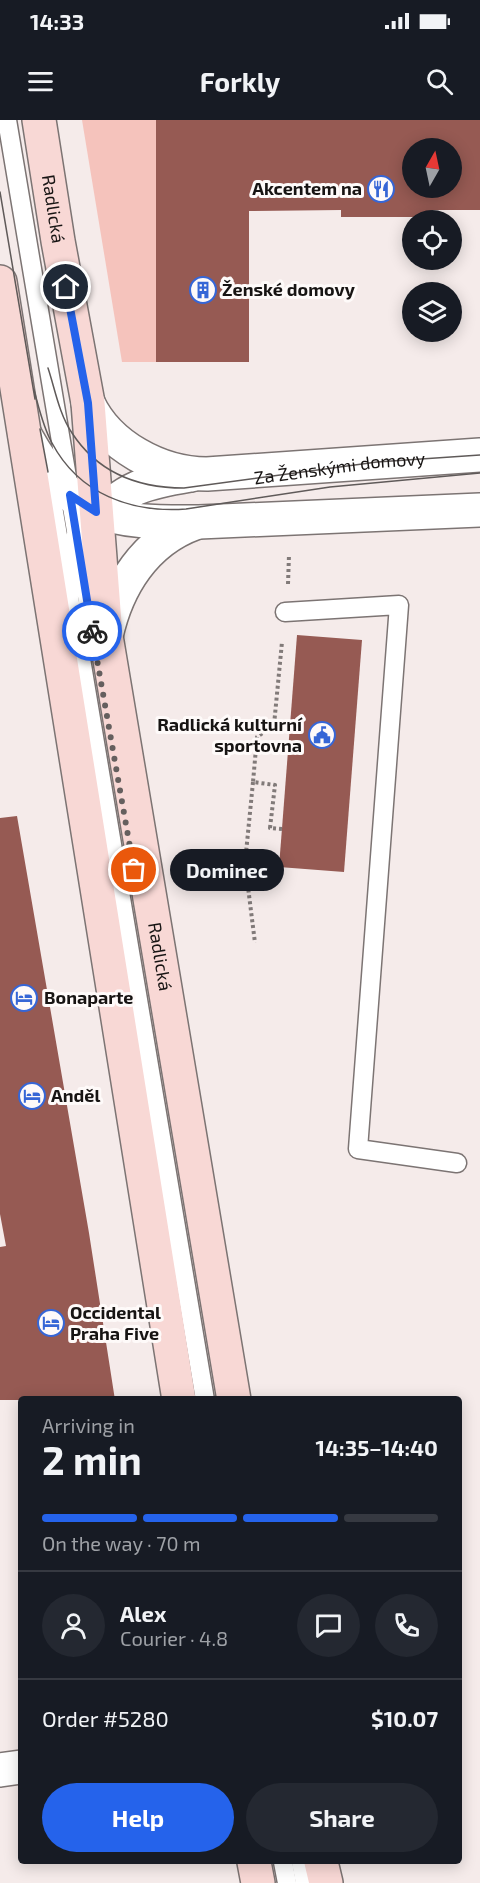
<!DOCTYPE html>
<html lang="en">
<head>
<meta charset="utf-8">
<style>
	body { margin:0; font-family:"Exo 2",sans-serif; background:#242831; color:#f1f3f6; height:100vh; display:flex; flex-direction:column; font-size:22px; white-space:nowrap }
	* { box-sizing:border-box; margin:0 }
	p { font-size:20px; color:#9ea1a6 }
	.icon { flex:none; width:33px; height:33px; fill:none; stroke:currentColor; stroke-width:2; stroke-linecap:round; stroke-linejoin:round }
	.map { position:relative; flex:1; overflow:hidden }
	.side { position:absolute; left:18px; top:1276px; width:444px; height:468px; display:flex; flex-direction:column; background:#171b24; border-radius:6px; box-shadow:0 3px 15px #0003 }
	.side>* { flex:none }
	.needle { width:39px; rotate:9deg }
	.fabs { position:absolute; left:402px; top:18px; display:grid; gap:12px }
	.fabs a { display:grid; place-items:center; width:60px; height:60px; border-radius:50%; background:#171b24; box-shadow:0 3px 15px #0003; font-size:30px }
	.pin { position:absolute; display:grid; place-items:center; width:51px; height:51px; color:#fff; margin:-26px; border:3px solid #fff; border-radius:50%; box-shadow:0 2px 6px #0007 }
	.courier { position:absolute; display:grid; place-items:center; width:60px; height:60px; margin:-30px; border:4px solid #2563eb; border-radius:50%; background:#fff; color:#222; box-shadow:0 2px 8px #0007 }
	.bubble { position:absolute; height:42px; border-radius:21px; background:#171b24; box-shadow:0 3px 15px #0003; font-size:20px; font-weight:700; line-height:42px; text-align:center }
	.overview em { font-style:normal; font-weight:700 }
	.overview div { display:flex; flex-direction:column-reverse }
	.overview { display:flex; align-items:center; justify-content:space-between; height:102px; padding:0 24px }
	h1 { font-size:39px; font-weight:700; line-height:45px }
	.bar { display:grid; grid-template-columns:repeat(4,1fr); gap:9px 6px; align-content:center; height:72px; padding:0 24px }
	.bar i { height:8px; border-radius:4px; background:#363941 }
	.bar .current { background:#2563eb }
	.bar p { grid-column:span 4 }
	.line { display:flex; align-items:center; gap:15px; padding:0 24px; border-top:2px solid #363941 }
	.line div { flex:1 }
	.round { display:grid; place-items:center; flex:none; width:63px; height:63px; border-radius:32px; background:#242831 }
	.primary-button { display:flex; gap:12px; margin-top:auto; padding:12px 24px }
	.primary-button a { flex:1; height:69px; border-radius:36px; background:#2563eb; color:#fff; font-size:24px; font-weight:700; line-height:69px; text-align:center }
	.primary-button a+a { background:#242831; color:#f1f3f6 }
	.status { display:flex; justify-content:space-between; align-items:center; height:42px; padding:0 30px; background:#171b24; direction:ltr }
	.status svg { height:16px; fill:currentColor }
	header { display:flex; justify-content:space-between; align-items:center; height:78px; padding:0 24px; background:#171b24; font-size:27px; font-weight:700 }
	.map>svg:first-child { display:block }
	.green { fill:#f5c3bc }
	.building { fill:#965a53; fill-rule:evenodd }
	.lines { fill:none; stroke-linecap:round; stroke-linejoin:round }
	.lane-casing { stroke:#7c7473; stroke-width:21 }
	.street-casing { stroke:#7c7473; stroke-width:36 }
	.secondary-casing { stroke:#7c7473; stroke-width:36 }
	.path { stroke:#817a79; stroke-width:4; stroke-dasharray:3 3; stroke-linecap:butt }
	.lane { stroke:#fff; stroke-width:18 }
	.street { stroke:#fff; stroke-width:33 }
	.secondary { stroke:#f8d8d5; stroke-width:33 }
	.tram { stroke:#5f5a59; stroke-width:1.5 }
	.done { stroke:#655f5e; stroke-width:6; stroke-dasharray:0 10.8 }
	.route { stroke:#2563eb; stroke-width:8 }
	.labels { text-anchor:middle; stroke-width:6; stroke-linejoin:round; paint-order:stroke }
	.poi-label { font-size:18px; font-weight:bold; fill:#171413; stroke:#fefaf9; text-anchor:start }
	.street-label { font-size:18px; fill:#171413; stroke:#fefaf9 }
</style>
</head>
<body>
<div class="status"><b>14:33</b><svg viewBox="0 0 49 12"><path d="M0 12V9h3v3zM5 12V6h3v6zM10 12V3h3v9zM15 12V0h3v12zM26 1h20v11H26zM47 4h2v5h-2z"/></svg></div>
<header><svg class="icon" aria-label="menu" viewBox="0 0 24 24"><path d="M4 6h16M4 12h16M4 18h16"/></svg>Forkly<svg class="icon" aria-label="search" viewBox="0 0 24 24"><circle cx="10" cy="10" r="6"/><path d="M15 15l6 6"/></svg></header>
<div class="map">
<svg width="480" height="1763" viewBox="0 0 480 1763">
	<rect width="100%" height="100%" fill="#f5ebea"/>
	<path class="green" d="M82,0H156V242H122Z"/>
	<g class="building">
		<path d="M156,0H480V90H431L432,97H341V90L249,91V242H156ZM412,28H452V68H412Z"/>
		<path d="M297,515L362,520L344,752L279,747Z"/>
		<path d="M17,696L89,1113L115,1280H0V1127L6,1126L0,1094V698Z"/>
	</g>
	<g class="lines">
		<defs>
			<g id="lane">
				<path d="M7,0L89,488"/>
				<path d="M48,357L64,451"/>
				<path d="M69,478L80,533L205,1280"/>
				<path d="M285,492L399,485L358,1029L457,1043"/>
				<path d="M283,1742L287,1763"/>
				<path d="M301,1742L305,1763"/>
			</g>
			<g id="street">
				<path d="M88,283C108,326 160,354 207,354L480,335"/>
				<path d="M25,315C72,399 109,403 199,402L480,390"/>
				<path d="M57,505C59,488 61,471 66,455C77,421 103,383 137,368C154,361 173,358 191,355"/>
				<path d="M106,516C117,466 145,421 195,403"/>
				<path d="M0,1650L21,1647"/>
			</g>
			<g id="secondary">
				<path id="s1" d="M39,0L58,121L88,283L106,516L234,1280"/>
				<path d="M0,162L179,1280"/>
				<path d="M254,1742L258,1763"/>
				<path d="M321,1742L326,1763"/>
			</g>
		</defs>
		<use href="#lane" class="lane-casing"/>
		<use href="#street" class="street-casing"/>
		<use href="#secondary" class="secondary-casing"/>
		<g class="path">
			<path d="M288,464L289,435"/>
			<path d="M253,662L245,743L255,823"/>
			<path d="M282,709L270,708L275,665L253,662L257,617L274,605L282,522"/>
		</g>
		<use href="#lane" class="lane"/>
		<use href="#street" class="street"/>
		<use href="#secondary" class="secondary"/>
		<g class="tram">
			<path d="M0,72L35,279"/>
			<path id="s2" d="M48,248C55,269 59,294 72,313C98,353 138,368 184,368L377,342L480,335"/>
			<path d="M34,270C39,288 43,307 52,323C79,374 131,393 186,389L330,367L480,353"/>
			<path d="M40,309L48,352"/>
		</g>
	</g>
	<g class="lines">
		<path class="done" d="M92,511L134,750"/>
		<path class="route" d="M66,167L88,283L96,392L70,375L92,511"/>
	</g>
	<defs>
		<symbol id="restaurant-ring" viewBox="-11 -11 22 22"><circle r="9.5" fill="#fefaf9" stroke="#3666d6" stroke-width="1.5"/><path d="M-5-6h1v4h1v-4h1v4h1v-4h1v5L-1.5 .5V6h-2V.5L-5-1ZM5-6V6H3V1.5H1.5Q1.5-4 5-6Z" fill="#3666d6"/></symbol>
		<symbol id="building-ring" viewBox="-11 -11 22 22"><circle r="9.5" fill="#fefaf9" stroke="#3666d6" stroke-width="1.5"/><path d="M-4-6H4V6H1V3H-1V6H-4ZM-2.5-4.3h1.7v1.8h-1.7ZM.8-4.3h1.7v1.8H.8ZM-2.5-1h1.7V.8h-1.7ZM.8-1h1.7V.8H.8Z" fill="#3666d6"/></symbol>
		<symbol id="civic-ring" viewBox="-11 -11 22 22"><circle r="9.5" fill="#fefaf9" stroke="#3666d6" stroke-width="1.5"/><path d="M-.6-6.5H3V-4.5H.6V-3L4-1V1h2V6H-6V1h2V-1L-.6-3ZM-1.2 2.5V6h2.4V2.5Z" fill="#3666d6"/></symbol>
		<symbol id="hotel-ring" viewBox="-11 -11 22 22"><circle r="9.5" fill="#fefaf9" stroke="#3666d6" stroke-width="1.5"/><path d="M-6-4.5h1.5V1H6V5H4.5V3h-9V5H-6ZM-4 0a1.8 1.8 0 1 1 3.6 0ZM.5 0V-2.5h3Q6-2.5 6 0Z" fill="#3666d6"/></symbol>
	</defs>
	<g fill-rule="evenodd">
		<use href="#restaurant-ring" x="366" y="54" width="30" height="30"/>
		<use href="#building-ring" x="188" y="155" width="30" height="30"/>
		<use href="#civic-ring" x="307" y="600" width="30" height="30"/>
		<use href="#hotel-ring" x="9" y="863" width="30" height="30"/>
		<use href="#hotel-ring" x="17" y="961" width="30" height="30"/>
		<use href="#hotel-ring" x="36" y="1188" width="30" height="30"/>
	</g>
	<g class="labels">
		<g class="poi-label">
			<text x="362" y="75" text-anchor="end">Akcentem na</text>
			<text x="222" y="176">Ženské domovy</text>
			<text x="302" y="611" text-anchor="end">Radlická kulturní<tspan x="302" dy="21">sportovna</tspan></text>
			<text x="44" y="884">Bonaparte</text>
			<text x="51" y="982">Anděl</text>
			<text x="70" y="1199">Occidental<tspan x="70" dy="21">Praha Five</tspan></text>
		</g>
		<g class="street-label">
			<text dy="6" stroke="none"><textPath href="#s1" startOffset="90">Radlická</textPath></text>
			<text dy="6" stroke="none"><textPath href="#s2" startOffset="357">Za Ženskými domovy</textPath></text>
			<text dy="6" stroke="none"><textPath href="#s1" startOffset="846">Radlická</textPath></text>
		</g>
	</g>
</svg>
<div class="fabs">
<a><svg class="needle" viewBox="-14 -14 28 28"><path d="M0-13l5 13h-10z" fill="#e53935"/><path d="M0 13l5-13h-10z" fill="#9ea1a6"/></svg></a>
<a><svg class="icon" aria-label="locate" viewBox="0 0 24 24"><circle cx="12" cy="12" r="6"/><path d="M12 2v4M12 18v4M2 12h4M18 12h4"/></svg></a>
<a><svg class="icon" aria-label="layers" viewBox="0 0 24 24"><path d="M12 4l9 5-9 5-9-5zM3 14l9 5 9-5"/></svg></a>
</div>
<div class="pin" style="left:134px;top:750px;background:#ea580c"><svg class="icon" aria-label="bag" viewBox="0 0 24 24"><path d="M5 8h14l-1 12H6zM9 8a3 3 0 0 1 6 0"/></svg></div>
<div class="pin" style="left:66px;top:167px;background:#1f2937"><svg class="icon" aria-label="home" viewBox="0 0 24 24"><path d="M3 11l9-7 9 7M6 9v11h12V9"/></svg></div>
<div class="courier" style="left:92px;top:511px"><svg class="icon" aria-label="bike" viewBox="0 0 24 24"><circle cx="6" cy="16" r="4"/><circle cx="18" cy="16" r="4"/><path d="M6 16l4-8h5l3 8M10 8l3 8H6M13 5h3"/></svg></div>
<div class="bubble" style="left:170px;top:729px;width:114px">Dominec</div>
<section class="side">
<div class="overview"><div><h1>2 min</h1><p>Arriving in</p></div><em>14:35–14:40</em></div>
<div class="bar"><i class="current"></i><i class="current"></i><i class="current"></i><i></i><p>On the way · 70 m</p></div>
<div class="line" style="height:108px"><a class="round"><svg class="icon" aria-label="person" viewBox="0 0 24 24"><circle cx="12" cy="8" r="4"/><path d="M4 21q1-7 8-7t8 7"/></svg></a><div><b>Alex</b><p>Courier · 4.8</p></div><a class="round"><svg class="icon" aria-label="chat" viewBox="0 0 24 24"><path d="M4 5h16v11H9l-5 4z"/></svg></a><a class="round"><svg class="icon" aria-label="phone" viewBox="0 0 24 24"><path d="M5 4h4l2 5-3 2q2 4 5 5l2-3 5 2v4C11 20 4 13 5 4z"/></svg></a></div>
<div class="line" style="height:78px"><div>Order #5280</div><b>$10.07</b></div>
<div class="primary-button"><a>Help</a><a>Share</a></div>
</section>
</div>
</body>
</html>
